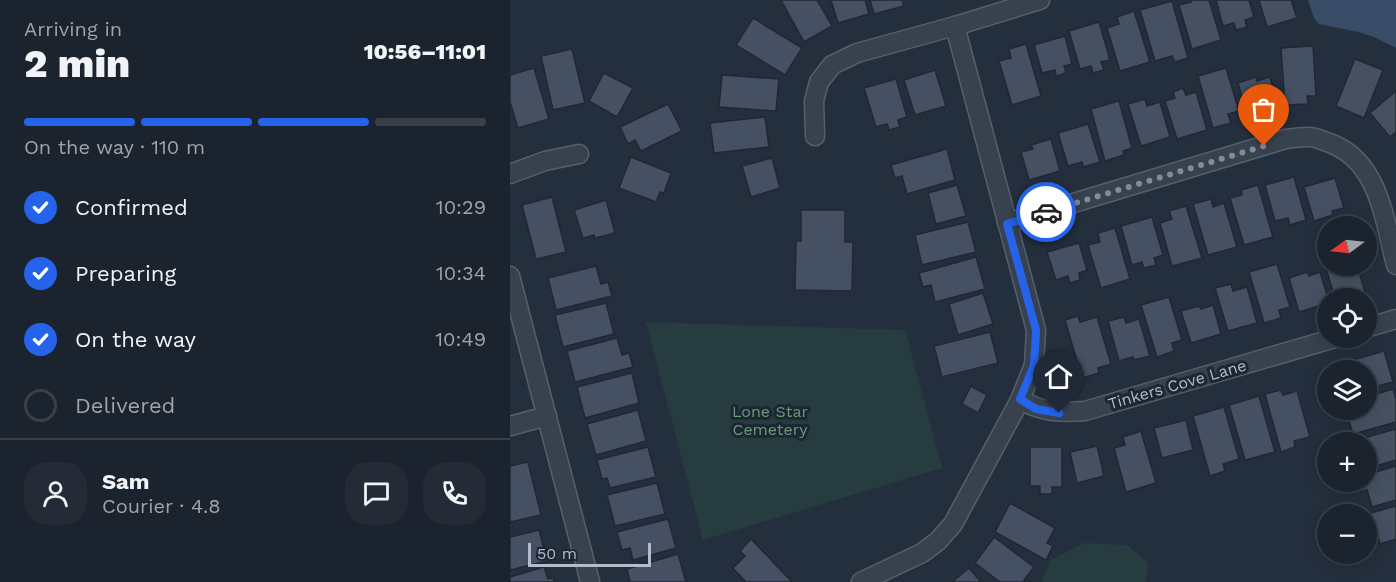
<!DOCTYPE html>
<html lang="en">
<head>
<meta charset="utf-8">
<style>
	body { margin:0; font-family:"Work Sans",sans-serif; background:#242b36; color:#f1f3f6; height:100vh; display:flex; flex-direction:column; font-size:22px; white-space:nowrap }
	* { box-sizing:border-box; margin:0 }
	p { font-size:20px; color:#a0a4aa }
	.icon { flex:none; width:33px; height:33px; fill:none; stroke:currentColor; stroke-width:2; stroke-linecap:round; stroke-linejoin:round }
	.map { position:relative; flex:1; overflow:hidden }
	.drawer { display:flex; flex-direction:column; background:#1b232e; width:510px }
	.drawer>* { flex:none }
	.needle { width:39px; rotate:255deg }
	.tools { position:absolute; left:807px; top:216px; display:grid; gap:12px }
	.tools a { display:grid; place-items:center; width:60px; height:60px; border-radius:50%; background:#1b232e; box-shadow:0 3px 15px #0003,0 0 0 2px #39404a; font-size:30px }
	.scale { position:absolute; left:18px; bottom:15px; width:123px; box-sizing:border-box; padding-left:6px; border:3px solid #b4bcc9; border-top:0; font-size:16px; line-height:21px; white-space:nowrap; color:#b4bcc9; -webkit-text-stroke:4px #1d2633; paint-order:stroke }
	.pin { position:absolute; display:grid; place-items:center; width:51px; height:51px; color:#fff; margin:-62px -26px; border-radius:50% 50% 50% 0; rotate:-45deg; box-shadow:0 0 6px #0007 }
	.pin .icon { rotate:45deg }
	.courier { position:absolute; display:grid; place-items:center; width:60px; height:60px; margin:-30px; border:4px solid #2563eb; border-radius:50%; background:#fff; color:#222; box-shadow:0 2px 8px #0007 }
	.overview em { font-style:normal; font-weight:800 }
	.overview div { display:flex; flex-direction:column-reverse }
	.overview { display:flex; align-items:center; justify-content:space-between; height:102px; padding:0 24px }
	h1 { font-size:39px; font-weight:800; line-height:45px }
	.bar { display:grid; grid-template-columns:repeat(4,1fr); gap:9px 6px; align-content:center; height:72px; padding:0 24px }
	.bar i { height:8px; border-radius:4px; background:#39404a }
	.bar .selected { background:#2563eb }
	.bar p { grid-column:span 4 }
	.line { display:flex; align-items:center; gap:15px; padding:0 24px; border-top:2px solid #39404a }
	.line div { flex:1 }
	.round { display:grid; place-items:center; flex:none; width:63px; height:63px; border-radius:24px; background:#242b36 }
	ol { padding:0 24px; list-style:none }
	li { display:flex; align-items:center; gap:18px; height:66px }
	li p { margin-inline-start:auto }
	li .icon { padding:6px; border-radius:50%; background:#2563eb; color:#fff; stroke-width:4 }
	li:last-child { color:#a0a4aa }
	li i { width:33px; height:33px; border:3px solid #39404a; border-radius:50% }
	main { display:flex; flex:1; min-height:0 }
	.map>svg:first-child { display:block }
	.green { fill:#263c3f }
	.water { fill:#394c67 }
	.building { fill:#455162; stroke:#1f2835; stroke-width:1.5 }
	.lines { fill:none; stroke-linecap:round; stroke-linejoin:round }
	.minor-casing { stroke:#565f6c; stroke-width:21 }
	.minor { stroke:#38414e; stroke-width:18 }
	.done { stroke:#828b98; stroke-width:6; stroke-dasharray:0 10.8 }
	.route { stroke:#2563eb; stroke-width:8 }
	.labels { text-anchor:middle; stroke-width:6; stroke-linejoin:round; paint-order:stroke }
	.street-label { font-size:16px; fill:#b4bcc9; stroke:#1d2633 }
	.park-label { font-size:16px; fill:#6b9a76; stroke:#1d2633 }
</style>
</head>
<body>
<main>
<section class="drawer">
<div class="overview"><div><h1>2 min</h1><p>Arriving in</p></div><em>10:56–11:01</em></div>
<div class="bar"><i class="selected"></i><i class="selected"></i><i class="selected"></i><i></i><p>On the way · 110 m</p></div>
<ol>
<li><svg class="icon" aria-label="check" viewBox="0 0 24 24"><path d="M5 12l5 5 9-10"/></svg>Confirmed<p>10:29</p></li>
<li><svg class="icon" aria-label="check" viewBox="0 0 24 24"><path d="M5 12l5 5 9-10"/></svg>Preparing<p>10:34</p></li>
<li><svg class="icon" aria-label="check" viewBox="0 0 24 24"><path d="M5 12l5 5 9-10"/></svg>On the way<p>10:49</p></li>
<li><i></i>Delivered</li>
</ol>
<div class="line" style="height:108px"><a class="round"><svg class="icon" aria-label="person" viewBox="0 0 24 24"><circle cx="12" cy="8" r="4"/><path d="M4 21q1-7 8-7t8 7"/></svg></a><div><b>Sam</b><p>Courier · 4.8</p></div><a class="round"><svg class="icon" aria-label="chat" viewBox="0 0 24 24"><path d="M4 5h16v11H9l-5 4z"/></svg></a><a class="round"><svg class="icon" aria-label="phone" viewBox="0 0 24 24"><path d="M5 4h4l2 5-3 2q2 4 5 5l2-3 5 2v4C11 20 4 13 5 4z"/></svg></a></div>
</section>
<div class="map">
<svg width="886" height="582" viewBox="0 0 886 582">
	<rect width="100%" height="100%" fill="#242f3e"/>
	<g class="green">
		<path d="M136,322L395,330L432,468L193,540Z"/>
		<path d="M574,543L617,545L638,563L636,582H532L540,560Z"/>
	</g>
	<path class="water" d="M798,0H886V48L864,37L849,32L809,24L804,18Z"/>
	<g class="building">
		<path d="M271,0H307L322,26L294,42Z"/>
		<path d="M321,0H355L359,14L328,23Z"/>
		<path d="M360,0H392L394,6L364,14Z"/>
		<path d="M680,0H699L711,40L682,49L669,5L681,2Z"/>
		<path d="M706,0H739L744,17L735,20L737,27L726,30L724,23L713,26Z"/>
		<path d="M749,0H781L787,18L757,27Z"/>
		<path d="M662,1L678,58L665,62L662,56L645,61L630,10Z"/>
		<path d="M624,11L640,62L610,71L597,28L609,24L607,17Z"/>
		<path d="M243,18L292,48L275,75L226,45Z"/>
		<path d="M589,22L600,60L591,62L594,70L583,73L581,66L570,69L559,31Z"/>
		<path d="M555,36L562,64L554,66L556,73L546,76L545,70L532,73L524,45Z"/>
		<path d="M516,44L531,96L502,105L489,61L501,58L499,49Z"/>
		<path d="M803,46L806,96H797L798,104L775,105L771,48Z"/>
		<path d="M62,49L75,103L43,110L31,56Z"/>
		<path d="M845,59L873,70L854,118L826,106Z"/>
		<path d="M24,68L39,119L8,128L0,102V75Z"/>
		<path d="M716,68L729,111L718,114L721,123L703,128L688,76Z"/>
		<path d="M425,70L436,106L405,115L394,80Z"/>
		<path d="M94,73L123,88L107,117L79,101Z"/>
		<path d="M212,75L269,79L266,111L209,107Z"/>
		<path d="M746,77L747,81L760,77L768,106L737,115L728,83Z"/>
		<path d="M386,79L397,117L388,120L390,127L379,130L377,124L366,127L354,88Z"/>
		<path d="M673,88L676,95L686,92L697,130L667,139L655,101L665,98L663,92Z"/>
		<path d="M886,91V132L880,137L860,113Z"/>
		<path d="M635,99L637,106L650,102L660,137L631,146L618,104Z"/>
		<path d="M609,101L622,148L613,151L614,155L595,161L581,109Z"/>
		<path d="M158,104L172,131L131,151L125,140L118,144L110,127Z"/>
		<path d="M255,117L259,147L204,153L200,123Z"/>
		<path d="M578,124L590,162L573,167L572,162L558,166L548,133Z"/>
		<path d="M541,139L550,171L519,180L511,152L523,149L521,145Z"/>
		<path d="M437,149L445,180L397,194L392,176L385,178L381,165Z"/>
		<path d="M121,157L161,173L154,193L150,192L146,202L109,188Z"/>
		<path d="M262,158L270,188L241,197L232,166Z"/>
		<path d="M784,177L796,220L780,225L778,218L765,221L755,185Z"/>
		<path d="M825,178L834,208L822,211L823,215L804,221L794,187Z"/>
		<path d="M447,185L456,216L426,224L418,193Z"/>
		<path d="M748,185L763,237L734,245L720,198L732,195L731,190Z"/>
		<path d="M42,197L56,252L26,259L12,205Z"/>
		<path d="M701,199L703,207L714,203L727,247L698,255L683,204Z"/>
		<path d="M96,200L105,233L85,238L84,235L73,238L64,210Z"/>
		<path d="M676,206L692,258L662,266L650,223L662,219L659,211Z"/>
		<path d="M291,210H335V242H343L342,291L285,290L286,241H291Z"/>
		<path d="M642,217L653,255L644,258L646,265L634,268L632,262L622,265L611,226Z"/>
		<path d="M458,222L466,252L412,265L405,235Z"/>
		<path d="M605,228L620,279L591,288L578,245L590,242L588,233Z"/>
		<path d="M569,243L577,270L569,273L570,280L560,283L558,276L546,280L537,252Z"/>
		<path d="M818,244V266H847L855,292L835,298H825L809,246Z"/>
		<path d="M466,257L475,289L425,302L421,285L413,287L409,273Z"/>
		<path d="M767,264L780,307L769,310L771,318L754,323L739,272Z"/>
		<path d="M86,266L91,284L98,282L102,296L46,310L38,278Z"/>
		<path d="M797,272L799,276L810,272L818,298V303L789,312L779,278Z"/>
		<path d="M721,284L723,291L737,287L747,323L718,331L705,288Z"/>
		<path d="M473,293L483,324L448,335L439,304Z"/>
		<path d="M659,297L672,340L662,343L664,351L647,357L631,305Z"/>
		<path d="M96,303L104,334L53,347L45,315Z"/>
		<path d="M703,305L711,334L681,343L671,311L689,306L691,309Z"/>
		<path d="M568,316L570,322L587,317L601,364L588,368L589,373L572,378L555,320Z"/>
		<path d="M614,317L616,323L629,319L640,356L624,360L623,357L609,361L598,321Z"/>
		<path d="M480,332L488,363L432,377L424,346Z"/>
		<path d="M107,338L112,355L119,353L123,367L65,382L57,351Z"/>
		<path d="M874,351L883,382L856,389V370H820L819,367Z"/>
		<path d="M122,373L129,403L75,418L67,387Z"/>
		<path d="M461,386L477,395L468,413L452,404Z"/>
		<path d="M883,389L886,399V422L843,434L838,418L830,420L827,410H856V397Z"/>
		<path d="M771,390L773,395L787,391L800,437L784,441L785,447L771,452L755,394Z"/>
		<path d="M749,396L765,452L735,460L719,405Z"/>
		<path d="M714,407L729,459L713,464L715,471L700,476L683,416Z"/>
		<path d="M128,410L136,441L86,455L77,424Z"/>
		<path d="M676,420L683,450L652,458L644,428Z"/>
		<path d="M886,429V460L856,469V442L843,441Z"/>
		<path d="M631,431L646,483L616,492L604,448L615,445L613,437Z"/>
		<path d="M587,446L594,476L567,483L560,452Z"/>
		<path d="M138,447L146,477L100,488L97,478L92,479L87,460Z"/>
		<path d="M520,447H552V487H542V494H530V486H520Z"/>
		<path d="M18,462L31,515L0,522V466Z"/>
		<path d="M886,466V500L862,507L857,490L850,492L847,482H856V475Z"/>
		<path d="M147,483L155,514L105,526L97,495Z"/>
		<path d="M500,503L545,528L537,543L543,546L536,560L485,532Z"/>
		<path d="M886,506V539L870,544L861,513Z"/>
		<path d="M158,519L166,548L123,560L120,548L112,550L107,532Z"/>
		<path d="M29,530L37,561L0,570V537Z"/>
		<path d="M484,537L524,567L514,580L517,582H490L465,563Z"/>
		<path d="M241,539L282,582H236L223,568L235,556L230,551Z"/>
		<path d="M168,554L176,582H120L117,569Z"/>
		<path d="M34,567L38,579L43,578L44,582H0V577Z"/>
		<path d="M459,568L471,582H442Z"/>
	</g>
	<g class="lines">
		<defs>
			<g id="minor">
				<path d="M305,136L304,101L309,82L322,65L347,53L445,26L530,0"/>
				<path d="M0,174L35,161L69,154"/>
				<path d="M497,223L776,139C783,138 791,137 799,137C805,137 811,140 817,142C869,159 874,219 886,265"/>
				<path d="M0,276L80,582"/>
				<path d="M856,328L886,319"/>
				<path d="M510,400C532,412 550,413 575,411L825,338"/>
				<path d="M0,426L37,416"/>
				<path d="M351,582L412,553L428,541L443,524L510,400L524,365L526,330L445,26"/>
			</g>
		</defs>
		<use href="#minor" class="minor-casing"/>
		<use href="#minor" class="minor"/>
	</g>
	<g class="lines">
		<path class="done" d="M536,212L754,146"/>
		<path class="route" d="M536,212L497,224L526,330L524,365L510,399L526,409L549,413"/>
	</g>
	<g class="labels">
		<g class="street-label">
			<text transform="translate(667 384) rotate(-16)" y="6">Tinkers Cove Lane</text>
		</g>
		<g class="park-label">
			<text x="260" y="417">Lone Star<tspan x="260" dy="18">Cemetery</tspan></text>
		</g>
	</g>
</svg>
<div class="tools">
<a><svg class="needle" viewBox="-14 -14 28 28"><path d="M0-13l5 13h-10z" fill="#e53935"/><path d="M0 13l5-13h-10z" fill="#a0a4aa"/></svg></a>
<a><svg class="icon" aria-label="locate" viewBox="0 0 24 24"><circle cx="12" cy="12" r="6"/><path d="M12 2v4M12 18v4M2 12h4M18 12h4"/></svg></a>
<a><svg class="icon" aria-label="layers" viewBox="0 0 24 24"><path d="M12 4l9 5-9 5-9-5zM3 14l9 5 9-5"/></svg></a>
<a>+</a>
<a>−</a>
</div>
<div class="scale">50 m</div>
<div class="pin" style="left:754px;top:146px;background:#ea580c"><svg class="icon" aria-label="bag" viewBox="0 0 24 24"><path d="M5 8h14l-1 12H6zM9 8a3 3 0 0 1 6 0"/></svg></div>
<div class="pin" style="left:549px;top:413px;background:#1f2937"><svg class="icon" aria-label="home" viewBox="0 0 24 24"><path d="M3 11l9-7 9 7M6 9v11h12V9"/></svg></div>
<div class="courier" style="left:536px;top:212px"><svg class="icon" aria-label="car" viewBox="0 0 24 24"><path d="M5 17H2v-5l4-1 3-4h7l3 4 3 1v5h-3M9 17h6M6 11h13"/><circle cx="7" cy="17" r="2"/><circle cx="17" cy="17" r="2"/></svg></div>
</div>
</main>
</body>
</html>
